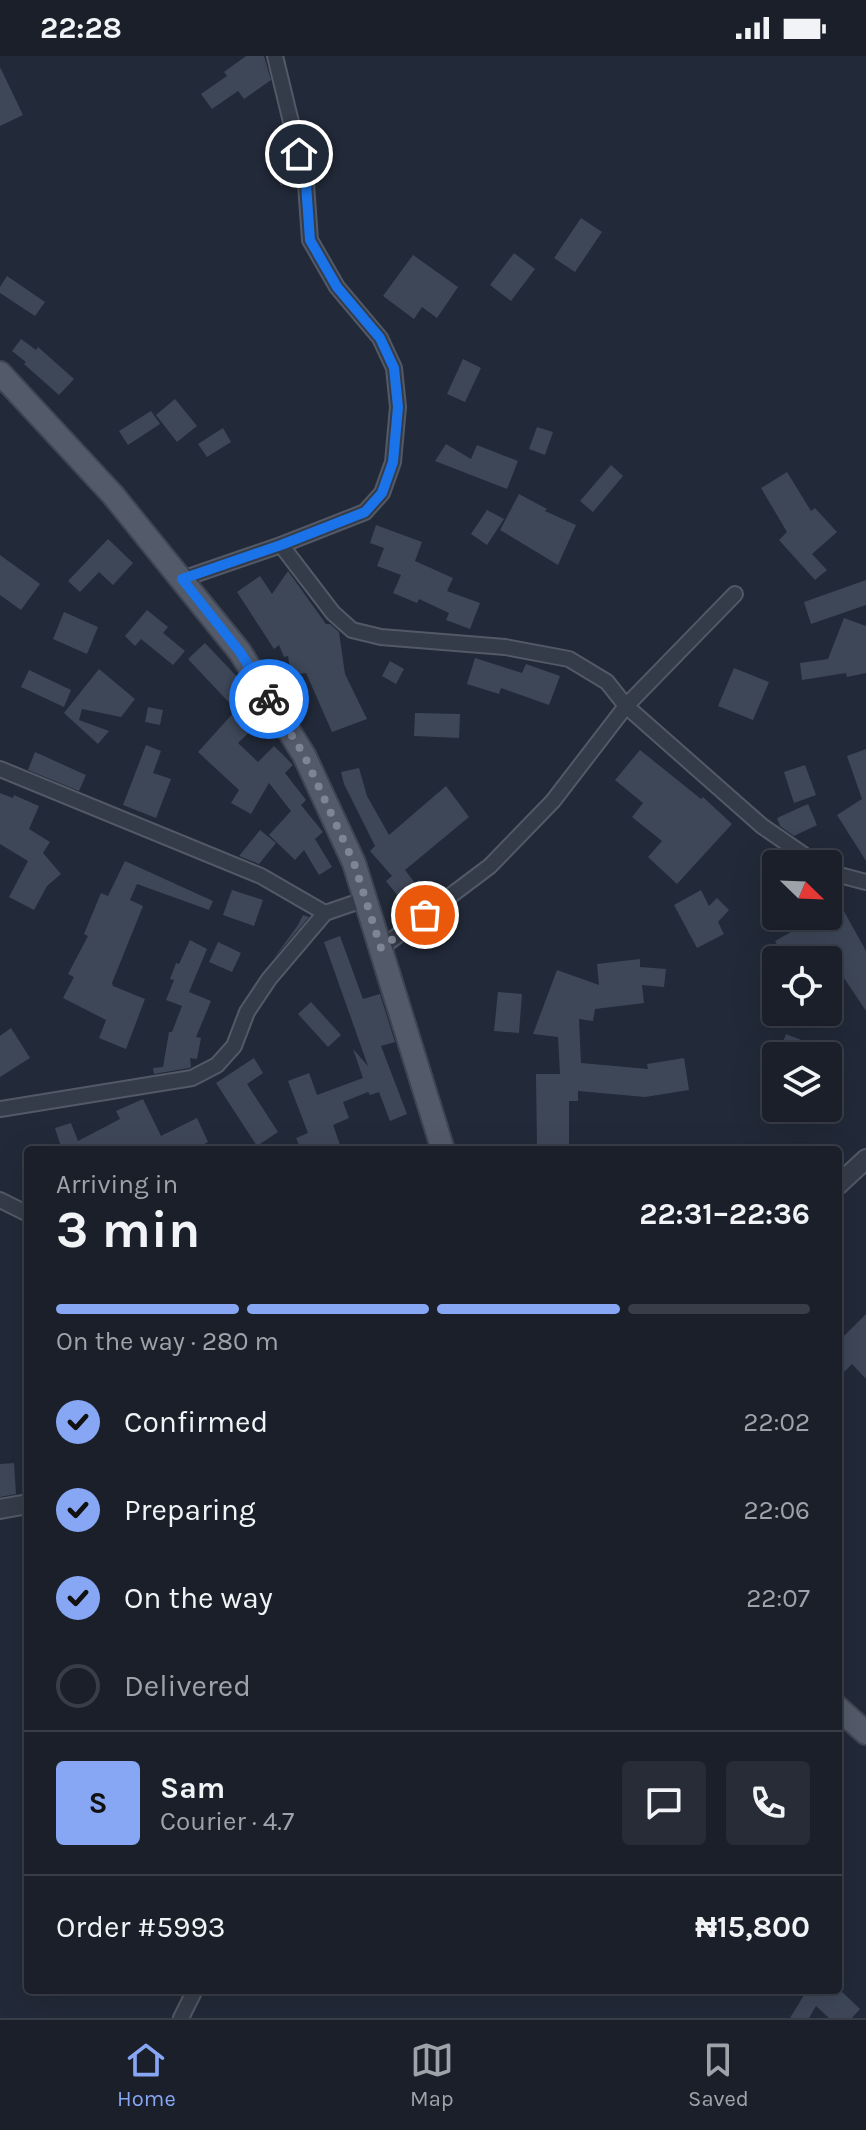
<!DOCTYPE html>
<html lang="en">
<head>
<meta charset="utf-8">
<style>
	body { margin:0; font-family:Karla,sans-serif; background:#272c36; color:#f1f3f6; height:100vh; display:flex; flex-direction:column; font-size:30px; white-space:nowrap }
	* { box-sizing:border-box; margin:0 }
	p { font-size:26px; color:#9fa2a8 }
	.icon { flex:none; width:44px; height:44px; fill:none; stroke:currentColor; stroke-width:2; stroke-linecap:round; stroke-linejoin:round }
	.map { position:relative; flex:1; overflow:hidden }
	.sheet { position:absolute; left:24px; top:1090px; width:818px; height:848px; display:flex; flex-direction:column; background:#1a1f2a; border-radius:8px; box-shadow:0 8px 32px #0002,0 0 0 2px #383d47 }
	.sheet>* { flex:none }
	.needle { width:52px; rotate:113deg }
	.controls { position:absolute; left:762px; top:794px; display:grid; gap:16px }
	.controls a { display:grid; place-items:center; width:80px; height:80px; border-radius:8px; background:#1a1f2a; box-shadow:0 8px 32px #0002,0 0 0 2px #383d47; font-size:40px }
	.pin { position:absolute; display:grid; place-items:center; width:68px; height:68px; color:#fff; margin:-34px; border:4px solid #fff; border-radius:50%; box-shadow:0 2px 8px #0007 }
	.courier { position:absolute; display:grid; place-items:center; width:80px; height:80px; margin:-40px; border:6px solid #1a73e8; border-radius:50%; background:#fff; color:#222; box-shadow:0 2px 10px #0007 }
	.head em { font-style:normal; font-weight:700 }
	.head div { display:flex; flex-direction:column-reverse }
	.head { display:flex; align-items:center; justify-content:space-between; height:136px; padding:0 32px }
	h1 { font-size:52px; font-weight:700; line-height:60px }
	.bar { display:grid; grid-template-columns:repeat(4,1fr); gap:12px 8px; align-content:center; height:96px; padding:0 32px }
	.bar i { height:10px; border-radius:6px; background:#383d47 }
	.bar .active { background:#87a6f3 }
	.bar p { grid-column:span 4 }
	.line { display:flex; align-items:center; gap:20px; padding:0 32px; border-top:2px solid #383d47 }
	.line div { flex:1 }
	.round { display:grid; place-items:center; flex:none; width:84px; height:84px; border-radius:8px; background:#272c36 }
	ol { padding:0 32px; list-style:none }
	li { display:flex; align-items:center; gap:24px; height:88px }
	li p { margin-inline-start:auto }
	li .icon { padding:8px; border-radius:50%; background:#87a6f3; color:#111; stroke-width:4 }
	li:last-child { color:#9fa2a8 }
	li i { width:44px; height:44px; border:4px solid #383d47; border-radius:50% }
	.status { display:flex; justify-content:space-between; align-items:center; height:56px; padding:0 40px; background:#1a1f2a; direction:ltr }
	.status svg { height:22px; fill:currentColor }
	.tabs { display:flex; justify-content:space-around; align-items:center; height:112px; border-top:2px solid #383d47; background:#1a1f2a; font-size:22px; color:#9fa2a8 }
	.tabs a { display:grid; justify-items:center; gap:4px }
	.tabs .active { color:#87a6f3 }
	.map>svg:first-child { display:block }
	.building { fill:#3e4758 }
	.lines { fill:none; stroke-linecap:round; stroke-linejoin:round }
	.minor-casing { stroke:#535966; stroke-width:18 }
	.tertiary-casing { stroke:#535966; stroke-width:22 }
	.primary-casing { stroke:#3f4552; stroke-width:26 }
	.minor { stroke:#353c49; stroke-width:14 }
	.tertiary { stroke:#353c49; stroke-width:18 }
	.primary { stroke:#535a69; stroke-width:22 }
	.done { stroke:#7e8594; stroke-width:8; stroke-dasharray:0 14.4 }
	.route { stroke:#1a73e8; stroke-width:10 }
</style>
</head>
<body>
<div class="status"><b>22:28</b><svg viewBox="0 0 49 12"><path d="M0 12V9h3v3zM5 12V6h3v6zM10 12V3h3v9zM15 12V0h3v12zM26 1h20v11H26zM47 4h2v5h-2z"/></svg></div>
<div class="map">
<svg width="866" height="1962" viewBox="0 0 866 1962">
	<rect width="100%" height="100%" fill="#222938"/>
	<g class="building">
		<path d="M246,0H264L271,24L244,43L238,35L212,53L201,38L227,20L224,16Z"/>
		<path d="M0,11L23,59L0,70Z"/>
		<path d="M288,96L296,128L280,129L278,97Z"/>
		<path d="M581,162L602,176L575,216L554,202Z"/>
		<path d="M514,197L535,213L511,245L490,229Z"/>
		<path d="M413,199L458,231L437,262L422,251L414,263L383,240Z"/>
		<path d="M7,220L45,246L35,260L0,237V231Z"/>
		<path d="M21,283L36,294L38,291L74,323L59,339L24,308L26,306L12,295Z"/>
		<path d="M463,303L481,312L465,346L447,338Z"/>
		<path d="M175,343L197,370L177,386L156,359Z"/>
		<path d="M151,355L160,368L128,389L119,375Z"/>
		<path d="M537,371L553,376L545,399L529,393Z"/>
		<path d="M223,372L231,386L207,401L198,388Z"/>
		<path d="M446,388L471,403L477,389L518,405L507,433L435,405Z"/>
		<path d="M611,409L623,420L593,456L580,445Z"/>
		<path d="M787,416L811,455L815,452L837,476L812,498L827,514L815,524L779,484L787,476L761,432Z"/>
		<path d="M519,438L547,453L545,455L576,469L558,509L500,474Z"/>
		<path d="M487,454L504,463L487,489L471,478Z"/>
		<path d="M376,469L422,486L415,505L453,522L447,535L480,547L470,573L446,564L449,557L419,543L417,547L393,537L401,519L377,510L384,492L370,487Z"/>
		<path d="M108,483L133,507L113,529L99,516L80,536L68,525Z"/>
		<path d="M0,499L40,528L21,554L0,539Z"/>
		<path d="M288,515L326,568H330L339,576L345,618L367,663L332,676L306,617L291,619L288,600L284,601L279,589L274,593L237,536L260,520L272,538Z"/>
		<path d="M866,524V549L811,568L804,546Z"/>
		<path d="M147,554L168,571L163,577L185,595L173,609L141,583L135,590L125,580Z"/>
		<path d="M64,556L98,571L87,598L53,583Z"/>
		<path d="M844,562L866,570V617L847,621L846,617L802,624L800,607L828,603Z"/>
		<path d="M205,587L242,626L253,643L244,651L259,667L238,687L258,706L274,690L293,709L285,717L306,744L301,749L323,776L315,783L332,811L319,819L304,794L295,804L269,779L291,755L269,727L251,758L231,747L239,734L198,696L236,654L188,603Z"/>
		<path d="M475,602L522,617L526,608L560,620L549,649L501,632L499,638L467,628Z"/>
		<path d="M390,605L404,613L396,628L382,620Z"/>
		<path d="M734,612L769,626L753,664L718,650Z"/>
		<path d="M99,613L135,643L121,661L82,653L79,664L109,675L98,688L64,657Z"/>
		<path d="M29,614L71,634L64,651L21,631Z"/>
		<path d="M148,651L163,654L160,669L145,666Z"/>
		<path d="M415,657L460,658L459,682L414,680Z"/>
		<path d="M146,689L161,695L153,717L171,723L156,762L123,749Z"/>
		<path d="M866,693V805L837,759L862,743L847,700Z"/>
		<path d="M640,694L701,743L703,741L732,768L677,828L648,801L662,785L632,761L643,747L615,724Z"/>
		<path d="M35,696L86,719L79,735L28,714Z"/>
		<path d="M805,709L816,739L794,747L784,716Z"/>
		<path d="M359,712L367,740L389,779L446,730L469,761L405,814L425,840L444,832L413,855L409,846L405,849L386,825L392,820L370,795L375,790L344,728L341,716Z"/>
		<path d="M0,737L13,742L14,739L39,750L29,773L50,786L43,797L61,818L47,830L34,854L9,841L28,805L0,788Z"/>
		<path d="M808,748L817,769L794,780L780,770L777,762Z"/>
		<path d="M260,774L276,787L259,808L239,800Z"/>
		<path d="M125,805L213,845L209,854L137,828L130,844L143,850L112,927L113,930L145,943L126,993L99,982L106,964L63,942L74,921L68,918L88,880L84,878L101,837L108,840Z"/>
		<path d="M232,834L263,844L254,870L223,859Z"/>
		<path d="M701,834L709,850L717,842L729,854L718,866L724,878L697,892L674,849Z"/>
		<path d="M840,848L866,895V955L832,904H785L775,885L819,860H828V855Z"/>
		<path d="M303,859L309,861L274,902L298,869Z"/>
		<path d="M340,880L363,943L380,938L395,986L381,990L407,1058L390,1065L379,1036L370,1039L368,1036L343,1046L349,1062L333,1069L342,1094H301L296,1082L308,1077L288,1025L309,1017L317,1039L363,1022L353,993L368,1010L324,886Z"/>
		<path d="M190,884L207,893L189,936L211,945L196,981L201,982L197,1003L190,1002L191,1011L189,1012L154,1018L153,1012L163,1011L169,976H172L182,950L166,944L174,924L170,923L176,907L179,908Z"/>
		<path d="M218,886L241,897L232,916L209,906Z"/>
		<path d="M640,903V911L666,913L664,931L642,929L644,947L595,953L593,965L579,963L581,1007L648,1013L647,1008L684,1002L689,1034L645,1041L578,1035V1045H569V1094H537L536,1018H560L558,981L533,978L557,914L599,929L597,908Z"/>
		<path d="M498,936L522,938L519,977L494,975Z"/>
		<path d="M311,946L341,979L328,991L298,958Z"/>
		<path d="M11,972L30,1002L0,1021V980Z"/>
		<path d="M786,978L840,999V1000H778Z"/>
		<path d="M254,1002L263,1017L247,1028L278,1076L257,1090L216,1027Z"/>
		<path d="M143,1043L161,1080L197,1062L208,1086L192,1094H62L55,1072L71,1067L78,1085L120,1063L116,1055Z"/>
		<path d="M866,1258V1323L852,1308L838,1322V1286Z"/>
		<path d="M14,1407L16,1438L0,1441V1408Z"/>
		<path d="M799,1934H840L860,1953L852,1962H829L816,1950L809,1962H790L804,1939Z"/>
	</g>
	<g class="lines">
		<defs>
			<g id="minor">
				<path d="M281,489L333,557L352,574L381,581L505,591L569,603L607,626L626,650L762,770L817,808"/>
				<path d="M182,523L281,489L365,456L382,437L393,406L398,351L394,312L380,282L337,231L310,184L306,128L275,0"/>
				<path d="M0,713L261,820L325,857"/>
				<path d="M828,816L866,826"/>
				<path d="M381,892L490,810L553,745L626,650L735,538"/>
				<path d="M0,1053L192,1022L217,1009L234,990L247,956L269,923L325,857L366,843"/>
				<path d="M0,1144L28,1158"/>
				<path d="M181,1962L195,1934"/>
			</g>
			<g id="tertiary">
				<path d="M838,1129L866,1103"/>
				<path d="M0,1453L28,1448"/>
			</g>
			<g id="primary">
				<path d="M0,317L113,439L240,596L304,699L354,807L443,1094"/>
				<path d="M838,1652L866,1677"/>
			</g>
		</defs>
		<use href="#minor" class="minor-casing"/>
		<use href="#tertiary" class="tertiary-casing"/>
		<use href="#primary" class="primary-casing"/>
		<use href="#minor" class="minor"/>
		<use href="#tertiary" class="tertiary"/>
		<use href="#primary" class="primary"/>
	</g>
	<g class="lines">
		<path class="done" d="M269,643L304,699L354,807L381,892L425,859"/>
		<path class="route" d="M269,643L240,596L182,523L281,489L365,456L382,437L393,406L398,351L394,312L380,282L337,231L310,184L306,128L299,98"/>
	</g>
</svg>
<div class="controls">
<a><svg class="needle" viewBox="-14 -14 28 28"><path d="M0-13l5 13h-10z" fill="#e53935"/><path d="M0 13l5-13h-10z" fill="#9fa2a8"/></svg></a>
<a><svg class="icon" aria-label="locate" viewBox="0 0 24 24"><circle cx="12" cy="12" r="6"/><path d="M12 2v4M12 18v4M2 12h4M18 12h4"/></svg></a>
<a><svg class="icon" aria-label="layers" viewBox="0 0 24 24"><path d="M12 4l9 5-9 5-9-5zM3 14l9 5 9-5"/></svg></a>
</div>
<div class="pin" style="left:425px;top:859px;background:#ea580c"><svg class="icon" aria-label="bag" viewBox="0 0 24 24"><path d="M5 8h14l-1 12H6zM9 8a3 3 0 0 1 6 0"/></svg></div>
<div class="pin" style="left:299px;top:98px;background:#1f2937"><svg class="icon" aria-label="home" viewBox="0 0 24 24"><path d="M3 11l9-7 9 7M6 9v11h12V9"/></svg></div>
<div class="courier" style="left:269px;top:643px"><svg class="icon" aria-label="bike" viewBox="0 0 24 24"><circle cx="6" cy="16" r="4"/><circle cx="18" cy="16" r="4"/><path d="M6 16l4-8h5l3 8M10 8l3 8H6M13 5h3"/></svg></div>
<section class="sheet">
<div class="head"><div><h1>3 min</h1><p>Arriving in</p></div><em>22:31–22:36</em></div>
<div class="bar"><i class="active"></i><i class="active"></i><i class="active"></i><i></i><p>On the way · 280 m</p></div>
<ol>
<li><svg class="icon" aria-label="check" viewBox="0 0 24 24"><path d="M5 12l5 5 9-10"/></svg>Confirmed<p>22:02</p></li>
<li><svg class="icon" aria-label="check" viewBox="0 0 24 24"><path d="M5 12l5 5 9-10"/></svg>Preparing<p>22:06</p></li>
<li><svg class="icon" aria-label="check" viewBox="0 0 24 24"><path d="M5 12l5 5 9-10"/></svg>On the way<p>22:07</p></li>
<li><i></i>Delivered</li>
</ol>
<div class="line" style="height:144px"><b class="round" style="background:#87a6f3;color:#111">S</b><div><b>Sam</b><p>Courier · 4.7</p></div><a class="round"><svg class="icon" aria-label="chat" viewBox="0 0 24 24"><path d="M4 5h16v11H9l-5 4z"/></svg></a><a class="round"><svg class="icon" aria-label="phone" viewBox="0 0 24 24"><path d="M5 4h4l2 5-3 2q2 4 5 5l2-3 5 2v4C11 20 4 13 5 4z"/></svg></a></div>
<div class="line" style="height:104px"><div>Order #5993</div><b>₦15,800</b></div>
</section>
</div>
<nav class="tabs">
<a class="active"><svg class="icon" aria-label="home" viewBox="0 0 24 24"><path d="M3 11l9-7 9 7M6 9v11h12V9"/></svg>Home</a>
<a><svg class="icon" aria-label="map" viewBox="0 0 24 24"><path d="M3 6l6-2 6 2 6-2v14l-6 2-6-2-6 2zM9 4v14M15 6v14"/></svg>Map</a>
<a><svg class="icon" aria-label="saved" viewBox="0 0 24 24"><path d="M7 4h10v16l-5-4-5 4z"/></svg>Saved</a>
</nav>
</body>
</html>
